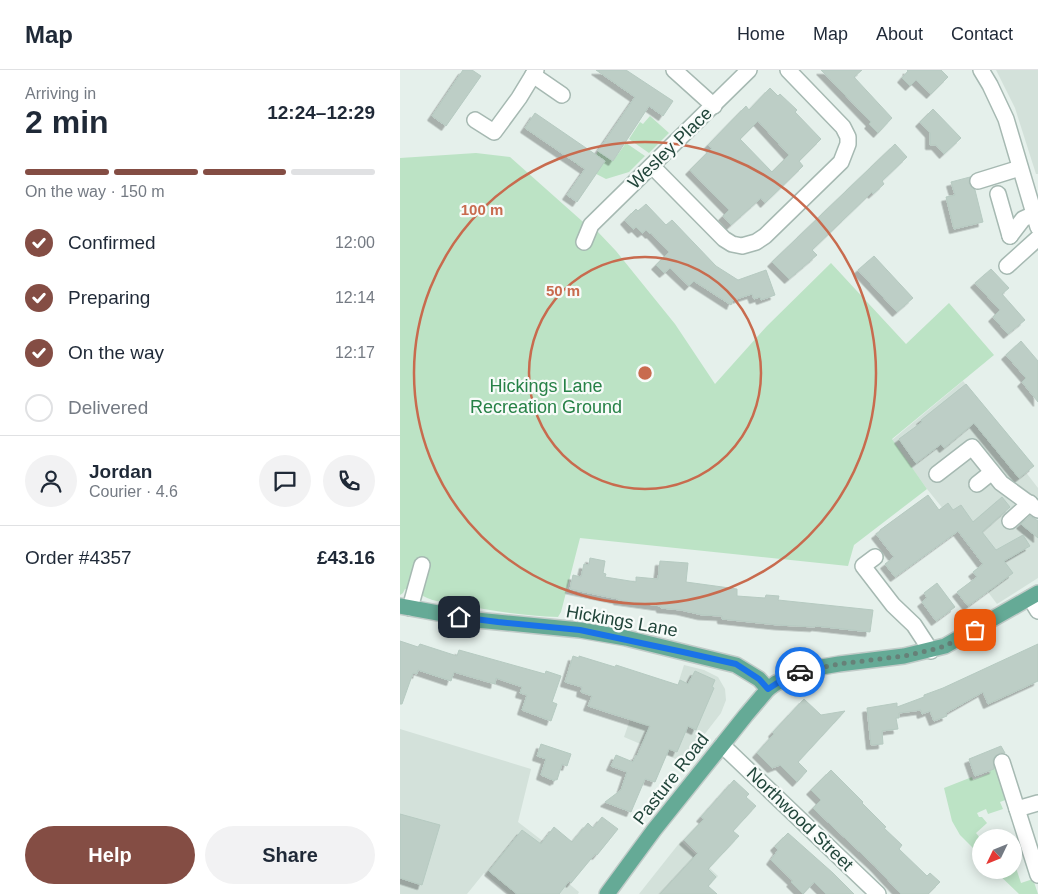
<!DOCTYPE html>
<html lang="en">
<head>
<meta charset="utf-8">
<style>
	body { margin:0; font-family:Arial,sans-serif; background:#f2f2f3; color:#1f2937; height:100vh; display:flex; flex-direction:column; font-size:19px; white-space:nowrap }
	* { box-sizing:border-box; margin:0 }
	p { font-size:16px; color:#747a83 }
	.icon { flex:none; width:28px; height:28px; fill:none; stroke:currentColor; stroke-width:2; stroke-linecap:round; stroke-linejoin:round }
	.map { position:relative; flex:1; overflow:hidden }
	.sheet { display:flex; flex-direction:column; background:#fff; width:400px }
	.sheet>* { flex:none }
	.needle { width:32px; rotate:227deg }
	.buttons { position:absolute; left:572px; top:759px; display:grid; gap:10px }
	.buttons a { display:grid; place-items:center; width:50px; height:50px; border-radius:50%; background:#fff; box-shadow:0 2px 12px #0003; font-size:25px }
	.pin { position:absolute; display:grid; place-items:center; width:42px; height:42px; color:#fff; margin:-21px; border-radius:10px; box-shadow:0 2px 8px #0006 }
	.courier { position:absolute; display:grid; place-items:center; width:50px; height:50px; margin:-25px; border:4px solid #1a73e8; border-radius:50%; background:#fff; color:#222; box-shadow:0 1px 6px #0007 }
	.head em { font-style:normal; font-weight:600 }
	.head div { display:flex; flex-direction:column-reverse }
	.head { display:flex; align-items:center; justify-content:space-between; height:85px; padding:0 25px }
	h1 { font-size:32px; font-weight:600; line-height:38px }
	.bar { display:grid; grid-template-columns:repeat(4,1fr); gap:8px 5px; align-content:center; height:60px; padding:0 25px }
	.bar i { height:6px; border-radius:4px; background:#e0e1e3 }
	.bar .current { background:#844d44 }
	.bar p { grid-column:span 4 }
	.line { display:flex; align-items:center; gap:12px; padding:0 25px; border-top:1px solid #e0e1e3 }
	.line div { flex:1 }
	.round { display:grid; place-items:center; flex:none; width:52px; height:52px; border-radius:26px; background:#f2f2f3 }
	ol { padding:0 25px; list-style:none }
	li { display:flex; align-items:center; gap:15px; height:55px }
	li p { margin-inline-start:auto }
	li .icon { padding:5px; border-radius:50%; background:#844d44; color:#fff; stroke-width:4 }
	li:last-child { color:#747a83 }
	li i { width:28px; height:28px; border:2px solid #e0e1e3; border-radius:50% }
	.action { display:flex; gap:10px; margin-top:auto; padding:10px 25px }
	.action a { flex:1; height:58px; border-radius:30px; background:#844d44; color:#fff; font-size:20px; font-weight:600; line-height:58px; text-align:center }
	.action a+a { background:#f2f2f3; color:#1f2937 }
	header { display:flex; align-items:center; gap:30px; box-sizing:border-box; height:70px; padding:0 25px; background:#fff; border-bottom:1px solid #e0e1e3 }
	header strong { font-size:24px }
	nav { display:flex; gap:28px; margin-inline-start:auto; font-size:18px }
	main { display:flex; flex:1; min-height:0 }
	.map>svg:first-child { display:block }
	.built { fill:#d3e1da }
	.green { fill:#bce3c5 }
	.building { fill:#bdcec6; stroke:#b6cac1; fill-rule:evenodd; filter:url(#shadow) }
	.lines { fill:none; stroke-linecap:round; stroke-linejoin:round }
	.minor-casing { stroke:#a6b9b2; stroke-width:18 }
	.major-casing { stroke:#c1cbc8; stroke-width:18 }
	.minor { stroke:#fff; stroke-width:15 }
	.major { stroke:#65aa96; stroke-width:15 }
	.done { stroke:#668178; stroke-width:5; stroke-dasharray:0 9 }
	.route { stroke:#1a73e8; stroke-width:6 }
	.ring { fill:none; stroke:#c86b4e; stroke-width:2.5 }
	.labels { text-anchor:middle; stroke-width:4.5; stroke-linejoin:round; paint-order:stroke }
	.street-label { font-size:18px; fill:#21453a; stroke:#f7fbf9 }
	.park-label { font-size:18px; fill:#268146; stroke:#f7fbf9 }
	.centre { fill:#c86b4e; stroke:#f7fbf9; stroke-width:2.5 }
	.ring-label { font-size:15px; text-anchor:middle; font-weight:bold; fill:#c86b4e; stroke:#f7fbf9; stroke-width:4.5; stroke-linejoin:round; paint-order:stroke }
</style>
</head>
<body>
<header>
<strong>Map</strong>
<nav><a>Home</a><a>Map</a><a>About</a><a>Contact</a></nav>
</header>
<main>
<section class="sheet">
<div class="head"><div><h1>2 min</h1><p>Arriving in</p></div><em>12:24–12:29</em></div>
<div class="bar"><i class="current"></i><i class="current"></i><i class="current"></i><i></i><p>On the way · 150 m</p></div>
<ol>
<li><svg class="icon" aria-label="check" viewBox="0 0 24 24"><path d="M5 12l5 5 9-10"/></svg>Confirmed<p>12:00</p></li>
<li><svg class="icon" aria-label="check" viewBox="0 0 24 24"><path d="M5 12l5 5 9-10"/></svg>Preparing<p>12:14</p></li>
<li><svg class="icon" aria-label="check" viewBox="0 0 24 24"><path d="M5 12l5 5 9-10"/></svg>On the way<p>12:17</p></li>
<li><i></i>Delivered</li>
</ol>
<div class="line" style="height:90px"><a class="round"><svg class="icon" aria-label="person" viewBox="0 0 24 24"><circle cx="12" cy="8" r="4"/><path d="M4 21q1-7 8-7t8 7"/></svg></a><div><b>Jordan</b><p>Courier · 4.6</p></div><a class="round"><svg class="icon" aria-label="chat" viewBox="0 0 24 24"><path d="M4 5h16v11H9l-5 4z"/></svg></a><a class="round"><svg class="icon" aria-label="phone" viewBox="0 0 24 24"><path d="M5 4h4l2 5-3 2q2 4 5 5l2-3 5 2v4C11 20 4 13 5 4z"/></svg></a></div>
<div class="line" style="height:65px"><div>Order #4357</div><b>£43.16</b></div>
<div class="action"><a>Help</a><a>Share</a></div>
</section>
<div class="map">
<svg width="638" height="824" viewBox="0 0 638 824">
	<defs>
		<filter id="shadow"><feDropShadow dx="-4.5" dy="4.5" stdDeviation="0" flood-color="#0004"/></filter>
	</defs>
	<rect width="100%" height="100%" fill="#e5f0eb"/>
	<g class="built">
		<path d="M596,0H638V104H636L615,38Z"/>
		<path d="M563,311L626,386L618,392L638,418V508L597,534L573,502L583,494L564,469L566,467L527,419L492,370Z"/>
		<path d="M284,595L304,600L318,607L325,619L326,630L321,643L283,692L224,667L233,641L265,654Z"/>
		<path d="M0,659L131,699L118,752L144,772L134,785L179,822L178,824H109L84,803L67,824H0Z"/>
		<path d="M281,771L318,806L302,824H239Z"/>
	</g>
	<g class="green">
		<path d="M250,46L269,63L249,83L229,69L240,52L243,54Z"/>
		<path d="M226,73L245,86L229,102L206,109L175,93L186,78L196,85L198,81L213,91Z"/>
		<path d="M76,83L110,87L182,151L198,162L216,181L275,254L315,314L367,256L431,193L506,274L549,233L594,285L492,369L527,419L454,475L448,496L180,468L161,542L158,547C126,546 93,541 61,535C48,533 34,532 23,526V523L5,519L3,523L0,525V88Z"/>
		<path d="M596,693L608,729L600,732L603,739L588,744L586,739L577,743L579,747H582L587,753L576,763L581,769V786L560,765L552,751L544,718L572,707L573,710L590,703L588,697Z"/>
		<path d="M614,792L621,813L633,809L638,824H619L594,800H614Z"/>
	</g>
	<g class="building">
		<path d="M63,0H72L81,6L46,56L32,46Z"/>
		<path d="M196,0H226L273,31L263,46L249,36L213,91L198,81L235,27Z"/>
		<path d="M421,0H462L454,7L492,48L478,63L469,54L471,52Z"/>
		<path d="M507,0H541L548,7L531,24L516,10L510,16L502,8L508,1Z"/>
		<path d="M370,18L378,26L380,24L397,40L395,42L421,69L399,91L403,96L365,133L361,128L331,155L323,146L329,140L290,100L312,78L308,75L346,36L349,40ZM358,51L389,85L372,102L340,69Z"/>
		<path d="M533,39L561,68L544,84L536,75H530V63L520,52Z"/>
		<path d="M135,43L205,91L177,132L167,125L185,99L125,58Z"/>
		<path d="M495,74L507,87L482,111L484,114L473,124L472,122L412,180L417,185L389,209L372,192Z"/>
		<path d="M570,107L569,113L575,120L583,152L554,159L546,127L555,125L551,112Z"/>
		<path d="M246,134L266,155L272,150L316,196L338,210L366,200L375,225L361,230L360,227L354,229L352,224L333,230L331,235L294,211L289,216L270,198L264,203L256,195L269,182L251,163L250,164L246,160L242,163L236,157L233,159L225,150L236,139L238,141Z"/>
		<path d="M474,186L513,228L497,242L458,200Z"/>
		<path d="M591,199L609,218L602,224L625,250L608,264L593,247L600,240L575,213Z"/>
		<path d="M621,271L638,291V332L622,312L626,308L606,285Z"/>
		<path d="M566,314L634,396L619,408L574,353L544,378L541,374L516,393L499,369L522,352L521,350Z"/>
		<path d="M528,425L539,440L548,433L553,440L561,435L573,452L602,427L610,437L582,462L596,480L623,465L630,476L604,491L613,503L568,536L557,522L577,507L573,502L583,494L558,461L495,507L485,494L494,487L476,464L480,461V460Z"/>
		<path d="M630,446L638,451V468L621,454Z"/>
		<path d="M190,488L205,491L203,503L206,504L205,507L236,512V507L258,509L260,491L288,493L286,512L337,519V526L365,528L366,525L379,526L378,530L473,540L470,562L416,556L415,557L378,555L322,549V546L302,545L281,540L261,538V536L218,530V529L170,519L173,505L181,507L184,494L189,495Z"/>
		<path d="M537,513L555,537L536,551L522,532L527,528L524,523Z"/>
		<path d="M0,571L18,577L20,574L57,586L59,580L145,604L146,601L161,606L152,632L157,634L151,651L122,640L127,625L120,623L122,617L96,608L95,614L54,602L51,611L18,600L17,604L13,603L2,634H0Z"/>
		<path d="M638,574V611L588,634L583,622L546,643L547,646L534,651L530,641L522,644L521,640L499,643V648H496L498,659L482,661L483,674L471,675L467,638L497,633V637L524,627V625L543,618Z"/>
		<path d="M173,586L179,588V586L215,597L216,595L278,615L280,610L288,614L295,601L315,610L312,617L314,618L296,660L288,656L277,682L269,679L255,712L245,709L231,742L205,732L221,720L227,702L211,696L216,685L233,692L236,685L237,686L250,656L188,636L192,626L181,622L182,617L165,612Z"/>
		<path d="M404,629L421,645L445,641L398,692L407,701L397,712L380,695L372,698L357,683L374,664L373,662Z"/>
		<path d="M141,674L171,684L167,696L162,694L157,710L155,709V711L141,705L146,689L137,686Z"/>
		<path d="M601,676L605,683H600L595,686L593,690L594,699L575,706L569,689Z"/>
		<path d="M431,700L463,732L462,733L486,757L484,758L502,775L499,779L527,806L530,803L540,812L528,824H501L475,796L413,738L421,730L411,720Z"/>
		<path d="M334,710L349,724L346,727L356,736L333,761L339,766L308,799L316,807L308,816L317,824H260L298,783L284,770L304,749L301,747Z"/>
		<path d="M0,744L40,755L22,815L0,808Z"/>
		<path d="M202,747L218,759L197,785L195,784L171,813L169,811L159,824H117L89,801L122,760L141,774L154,757L172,772L188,753L193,758Z"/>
		<path d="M388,763L433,803L454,824H426L414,812L403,824L391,812L393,811L371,790L378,780L375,776Z"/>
	</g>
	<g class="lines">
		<defs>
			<g id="minor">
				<path d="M136,0L133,5L162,25"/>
				<path d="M274,0L314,36"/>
				<path d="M581,0L590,15L606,49L638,157"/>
				<path d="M75,50L94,62L119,28L133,5"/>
				<path d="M252,96L324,169L332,174L342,176L356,172L365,166L441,92L448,74V67L443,57L388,0"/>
				<path d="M578,111L620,98"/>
				<path d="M598,124L610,166"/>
				<path d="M610,166L623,149L634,144"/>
				<path d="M184,172L191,155L349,0"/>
				<path d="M607,196L638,168"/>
				<path d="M537,404L572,377L601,413L638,440"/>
				<path d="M577,414L592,402"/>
				<path d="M610,451L630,433"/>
				<path d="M475,487L463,496L493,535L514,555L531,581"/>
				<path d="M630,528L638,541"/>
				<path d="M10,538L22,495"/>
				<path d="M322,675L478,824"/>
				<path d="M602,692L638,805"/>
				<path d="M617,739L638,733"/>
			</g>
			<g id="major">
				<path d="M0,536L76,550L180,560L226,568L336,595L359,609L368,619"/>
				<path d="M207,824L254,760L346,645L368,619L376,613L404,600L439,594L504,586L545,576L638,523"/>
			</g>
		</defs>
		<use href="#minor" class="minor-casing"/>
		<use href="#major" class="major-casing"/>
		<use href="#minor" class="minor"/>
		<use href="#major" class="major"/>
	</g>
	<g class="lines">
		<path class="done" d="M400,602L439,594L504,586L531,580L545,576L575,560"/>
		<path class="route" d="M59,547L98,552L180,560L283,582L336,594L359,609L368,619L385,608L400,602"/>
	</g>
	<g class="ring">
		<circle cx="245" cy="303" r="116"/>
		<circle cx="245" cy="303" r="231"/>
	</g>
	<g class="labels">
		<g class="street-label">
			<text transform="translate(270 78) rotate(-44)" y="6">Wesley Place</text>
			<text transform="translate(222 551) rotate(10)" y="6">Hickings Lane</text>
			<text transform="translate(271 709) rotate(-52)" y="6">Pasture Road</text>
			<text transform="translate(400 749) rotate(44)" y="6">Northwood Street</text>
		</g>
		<g class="park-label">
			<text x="146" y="322">Hickings Lane<tspan x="146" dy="21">Recreation Ground</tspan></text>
		</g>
	</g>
	<circle cx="245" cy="303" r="8" class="centre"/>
	<g class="ring-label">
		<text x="82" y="145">100 m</text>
		<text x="163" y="226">50 m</text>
	</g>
</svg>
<div class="buttons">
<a><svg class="needle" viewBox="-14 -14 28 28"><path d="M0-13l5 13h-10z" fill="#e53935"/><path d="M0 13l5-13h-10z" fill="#747a83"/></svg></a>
</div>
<div class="pin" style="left:575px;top:560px;background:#ea580c"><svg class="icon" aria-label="bag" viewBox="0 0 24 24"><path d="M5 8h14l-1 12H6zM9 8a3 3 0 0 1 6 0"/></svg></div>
<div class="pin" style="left:59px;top:547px;background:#1f2937"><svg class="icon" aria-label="home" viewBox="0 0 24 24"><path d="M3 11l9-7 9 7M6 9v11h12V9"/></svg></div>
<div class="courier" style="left:400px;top:602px"><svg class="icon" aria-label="car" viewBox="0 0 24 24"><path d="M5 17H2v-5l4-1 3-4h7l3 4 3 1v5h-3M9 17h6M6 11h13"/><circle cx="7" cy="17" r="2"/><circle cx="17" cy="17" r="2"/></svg></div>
</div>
</main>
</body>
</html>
